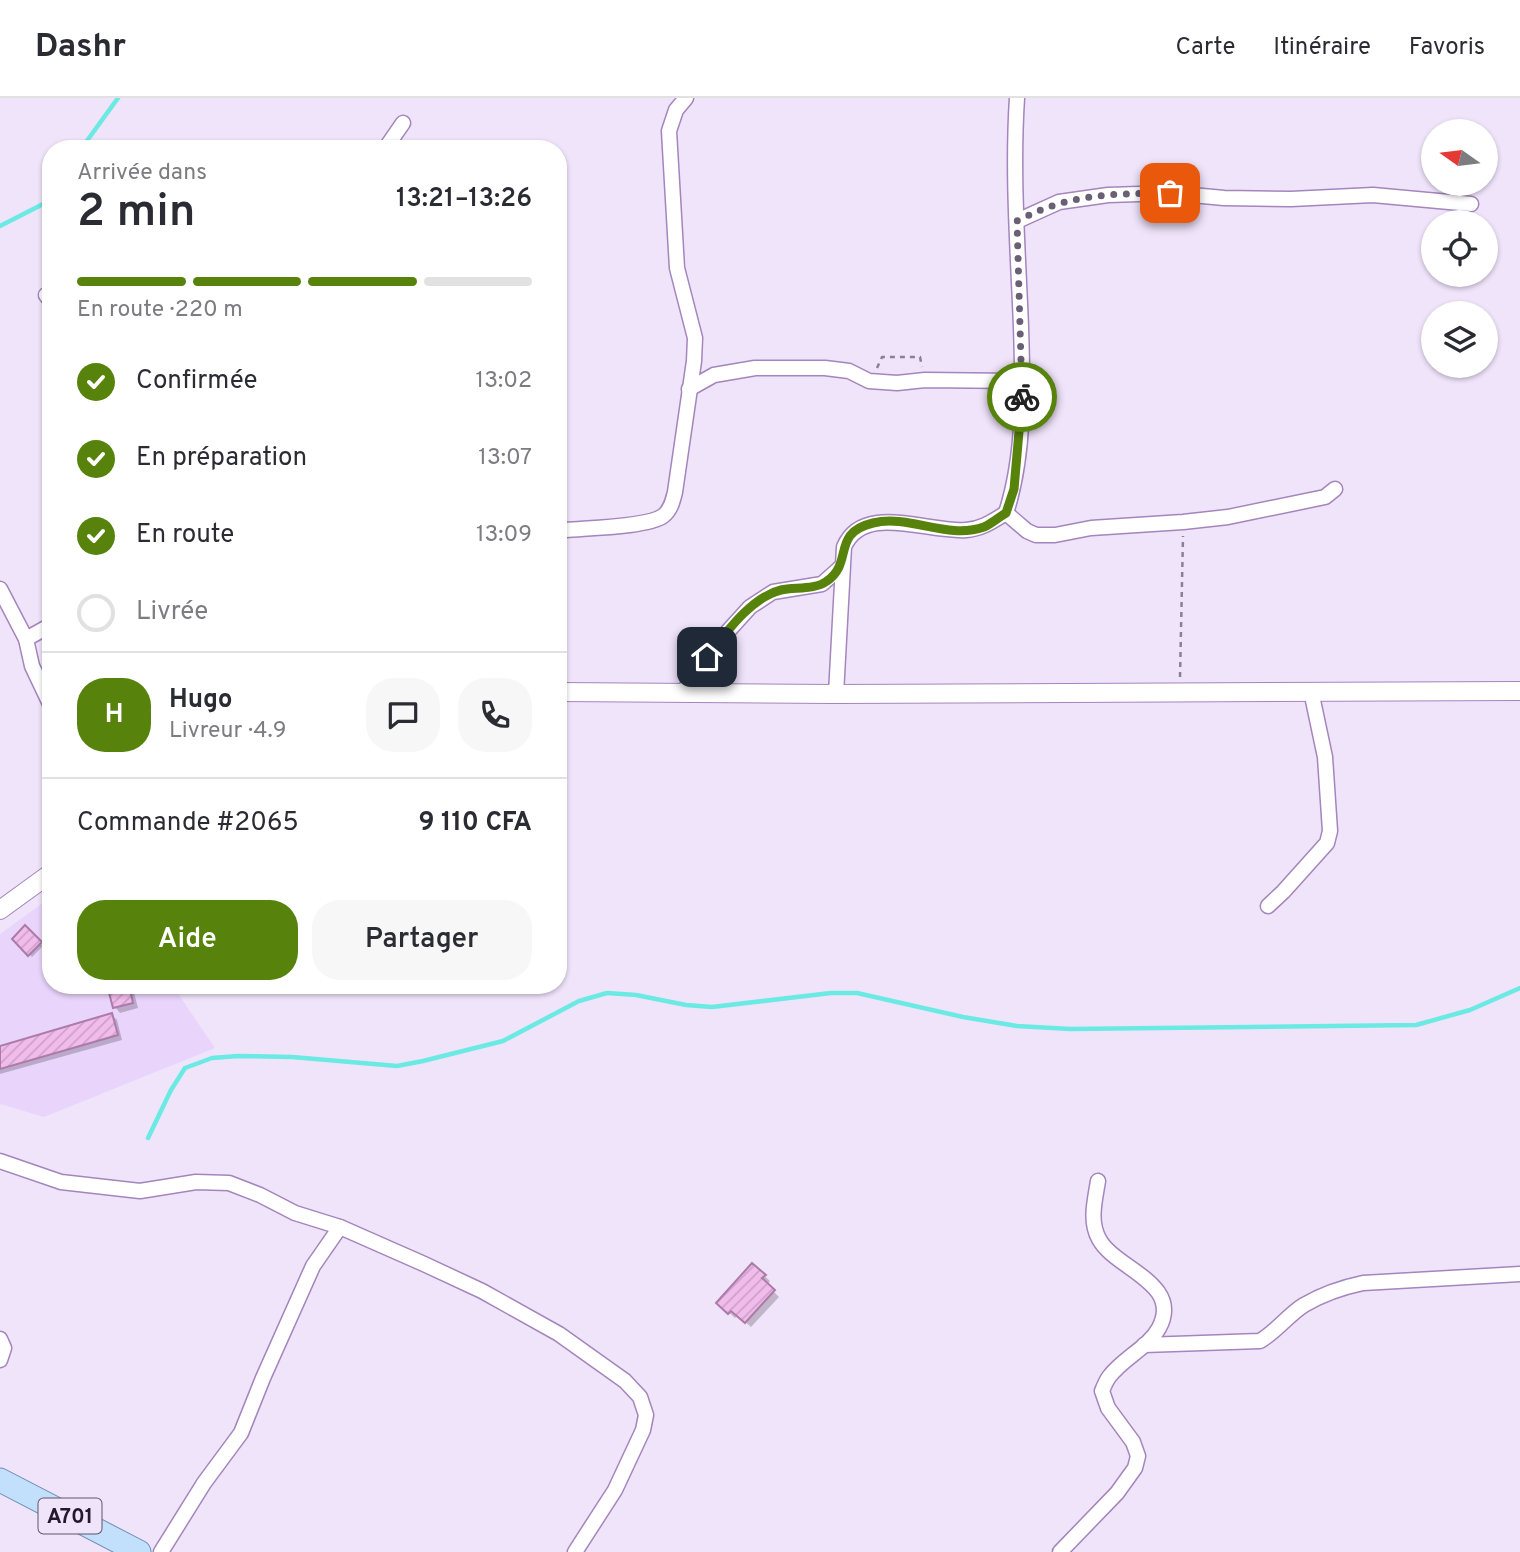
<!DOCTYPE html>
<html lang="fr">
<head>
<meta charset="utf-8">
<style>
	body { margin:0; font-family:Overpass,sans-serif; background:#f7f7f7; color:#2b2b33; height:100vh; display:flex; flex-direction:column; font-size:26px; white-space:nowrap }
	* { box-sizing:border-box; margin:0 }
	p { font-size:23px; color:#7c7c81 }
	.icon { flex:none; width:38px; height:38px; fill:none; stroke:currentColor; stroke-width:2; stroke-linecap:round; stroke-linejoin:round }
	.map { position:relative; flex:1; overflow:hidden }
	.drawer { position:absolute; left:42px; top:42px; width:525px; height:854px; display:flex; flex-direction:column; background:#fff; border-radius:28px; box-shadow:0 2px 5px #0004 }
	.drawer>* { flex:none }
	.needle { width:46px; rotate:284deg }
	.tools { position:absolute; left:1421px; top:21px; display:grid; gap:14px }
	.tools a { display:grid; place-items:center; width:77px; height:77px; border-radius:50%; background:#fff; box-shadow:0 2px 5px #0004; font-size:35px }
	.pin { position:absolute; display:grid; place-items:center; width:60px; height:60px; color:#fff; margin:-30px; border-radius:14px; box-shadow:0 4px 10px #0006 }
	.courier { position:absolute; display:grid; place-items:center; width:70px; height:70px; margin:-35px; border:5px solid #57830d; border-radius:50%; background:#fff; color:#222; box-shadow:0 2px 9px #0007 }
	.head em { font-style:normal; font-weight:600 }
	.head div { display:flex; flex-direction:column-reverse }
	.head { display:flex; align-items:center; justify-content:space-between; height:119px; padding:0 35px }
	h1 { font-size:46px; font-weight:600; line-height:52px }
	.bar { display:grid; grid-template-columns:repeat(4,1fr); gap:10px 7px; align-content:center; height:84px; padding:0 35px }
	.bar i { height:9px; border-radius:5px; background:#e1e1e2 }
	.bar .selected { background:#57830d }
	.bar p { grid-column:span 4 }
	.line { display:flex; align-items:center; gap:18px; padding:0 35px; border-top:2px solid #e1e1e2 }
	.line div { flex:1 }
	.round { display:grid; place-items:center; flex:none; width:74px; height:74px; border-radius:28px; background:#f7f7f7 }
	ol { padding:0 35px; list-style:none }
	li { display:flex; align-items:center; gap:21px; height:77px }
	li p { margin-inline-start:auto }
	li .icon { padding:7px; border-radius:50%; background:#57830d; color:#fff; stroke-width:4 }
	li:last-child { color:#7c7c81 }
	li i { width:38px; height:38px; border:4px solid #e1e1e2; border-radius:50% }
	.action { display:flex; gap:14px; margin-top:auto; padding:14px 35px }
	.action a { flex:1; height:80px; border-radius:28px; background:#57830d; color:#fff; font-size:28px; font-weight:600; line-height:80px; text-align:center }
	.action a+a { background:#f7f7f7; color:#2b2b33 }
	header { display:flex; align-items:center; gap:42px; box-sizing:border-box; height:98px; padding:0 35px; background:#fff; border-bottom:2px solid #e1e1e2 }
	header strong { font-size:33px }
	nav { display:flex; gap:38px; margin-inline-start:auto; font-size:24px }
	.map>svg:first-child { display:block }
	.built { fill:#e9d4fb }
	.shadow { fill:#0003 }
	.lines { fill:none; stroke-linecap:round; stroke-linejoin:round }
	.stream { stroke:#6aeae2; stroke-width:4.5 }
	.building { fill:url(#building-hatch); stroke:#ac7ba7; stroke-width:2 }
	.minor-casing { stroke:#a485bc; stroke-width:17 }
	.tertiary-casing { stroke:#a485bc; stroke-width:20 }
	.primary-casing { stroke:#708bb2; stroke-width:25 }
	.path { stroke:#8b7f95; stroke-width:2.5; stroke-dasharray:5 5; stroke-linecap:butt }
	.minor { stroke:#fff; stroke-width:14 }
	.tertiary { stroke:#fff; stroke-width:18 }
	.primary { stroke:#c2dffb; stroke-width:23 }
	.done { stroke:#6b5f75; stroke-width:7; stroke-dasharray:0 12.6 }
	.route { stroke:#57830d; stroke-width:9 }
	.labels { text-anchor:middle; stroke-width:5; stroke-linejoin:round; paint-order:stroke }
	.shield { fill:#f0e4fb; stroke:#61556b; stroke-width:2 }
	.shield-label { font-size:21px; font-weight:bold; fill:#24182d }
</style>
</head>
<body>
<header>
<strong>Dashr</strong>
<nav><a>Carte</a><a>Itinéraire</a><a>Favoris</a></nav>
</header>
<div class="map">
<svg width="1520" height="1454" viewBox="0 0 1520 1454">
	<defs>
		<pattern id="building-hatch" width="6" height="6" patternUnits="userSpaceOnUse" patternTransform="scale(1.75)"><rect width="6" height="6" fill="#f1bceb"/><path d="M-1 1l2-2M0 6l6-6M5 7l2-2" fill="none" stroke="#cea1ca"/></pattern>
	</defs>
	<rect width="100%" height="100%" fill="#f0e4fb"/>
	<path class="built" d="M51,799V887H172L215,950L44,1019L0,1006V836Z"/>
	<g class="shadow">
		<path d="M25,830L43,848L32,859L14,841Z"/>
		<path d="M109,887H132L138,910L120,915L115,909Z"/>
		<path d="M112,917L117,922L122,942L0,976V950Z"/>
		<path d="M753,1167L770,1183L767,1187L779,1199L751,1229L738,1217L735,1220L719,1205Z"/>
	</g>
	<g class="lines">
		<g class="stream">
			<path d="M81,51L118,0"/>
			<path d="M0,128L51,102"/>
			<path d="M148,1040L171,992L185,970L212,960L238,958L292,959L397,968L423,963L503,943L579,903L607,895L636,897L686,907L712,909L831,895H857L963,919L1017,928L1070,931L1416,927L1470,912L1520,890"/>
		</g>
	</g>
	<g class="building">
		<path d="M25,827L42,844L28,858L12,841Z"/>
		<path d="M107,887H129L133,905L113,910Z"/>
		<path d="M112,915L118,937L0,971V948Z"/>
		<path d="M752,1165L766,1177L762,1180L775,1192L745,1225L731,1213L728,1216L716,1205Z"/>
	</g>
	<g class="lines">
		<defs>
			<g id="minor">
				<path d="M385,51L403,25"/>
				<path d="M1017,123L1059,104L1108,97L1170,95L1224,100L1291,101L1373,97L1471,106"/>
				<path d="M46,197L51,203"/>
				<path d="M689,291L714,277L755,270H825L849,273L869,283L897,285L925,282L1023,283"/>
				<path d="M1006,415C1025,356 1023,290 1021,229C1018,153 1012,76 1017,0"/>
				<path d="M558,435L566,432C587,430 648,429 663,418C671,412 673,402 675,394L694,263L695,240L677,170L669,33L676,12L686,0"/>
				<path d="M0,491L26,541"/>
				<path d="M51,527L26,541L32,568L51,608"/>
				<path d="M683,594L721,541L750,509L773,494L822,486L841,469"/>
				<path d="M836,596L844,449C863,404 928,435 966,432C982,431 993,423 1006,415L1027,433L1036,437H1055L1091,430L1183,424L1228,419L1325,399L1335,391"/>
				<path d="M1268,808L1283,794L1327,745L1330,733L1325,659L1311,593"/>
				<path d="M0,1063L61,1084L140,1093L196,1084L229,1085L260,1097L295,1115L340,1129L424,1166L482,1193L559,1236L625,1283L640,1299L646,1317L643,1332L615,1392L575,1454"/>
				<path d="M0,1241L4,1250L0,1262"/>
				<path d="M1144,1247L1260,1243C1277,1233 1288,1217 1304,1207C1321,1197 1344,1189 1363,1185L1520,1176"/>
				<path d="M161,1454L204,1385L241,1335L263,1280L313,1168L340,1129"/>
				<path d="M1060,1454L1117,1395L1135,1370L1138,1358L1133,1344L1108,1310L1102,1293C1104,1288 1106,1283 1109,1279C1123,1260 1148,1250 1159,1230C1183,1185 1115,1171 1099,1141C1089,1123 1095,1102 1098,1083"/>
			</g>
			<g id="tertiary">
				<path d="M558,594L836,596L1520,593"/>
				<path d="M0,812L51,775"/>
			</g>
			<path id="primary" d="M0,1382L139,1454"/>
		</defs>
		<use href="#minor" class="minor-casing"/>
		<use href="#tertiary" class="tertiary-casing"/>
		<use href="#primary" class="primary-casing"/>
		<g class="path">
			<path d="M877,270L882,259H920L922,269"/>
			<path d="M1180,579L1183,438"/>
		</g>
		<use href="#minor" class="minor"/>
		<use href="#tertiary" class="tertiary"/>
		<use href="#primary" class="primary"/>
	</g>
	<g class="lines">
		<path class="done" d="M1022,299L1017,123C1070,95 1111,96 1170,95"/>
		<path class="route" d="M707,559C725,536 751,499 781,492C795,489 815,492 827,483C854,464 831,435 873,425C909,416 947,442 984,429C991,426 999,419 1006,415L1014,391L1022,299"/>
	</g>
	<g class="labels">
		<rect class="shield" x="38.5" y="1400.5" width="63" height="35" rx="5"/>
		<g class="shield-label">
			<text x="70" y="1425">A701</text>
		</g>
	</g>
</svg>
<div class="tools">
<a><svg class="needle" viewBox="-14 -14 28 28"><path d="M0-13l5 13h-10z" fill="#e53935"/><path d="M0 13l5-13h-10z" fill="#7c7c81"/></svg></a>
<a><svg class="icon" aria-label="locate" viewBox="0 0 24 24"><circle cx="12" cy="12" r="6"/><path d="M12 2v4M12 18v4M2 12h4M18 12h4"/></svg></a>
<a><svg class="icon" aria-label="layers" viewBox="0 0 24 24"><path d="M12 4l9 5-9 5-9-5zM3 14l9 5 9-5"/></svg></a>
</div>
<div class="pin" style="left:1170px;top:95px;background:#ea580c"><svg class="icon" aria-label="bag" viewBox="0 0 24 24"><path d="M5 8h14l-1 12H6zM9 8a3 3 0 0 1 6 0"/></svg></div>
<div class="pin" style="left:707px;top:559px;background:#1f2937"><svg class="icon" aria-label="home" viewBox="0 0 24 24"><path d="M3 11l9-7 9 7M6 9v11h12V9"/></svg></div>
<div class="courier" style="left:1022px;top:299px"><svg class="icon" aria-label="bike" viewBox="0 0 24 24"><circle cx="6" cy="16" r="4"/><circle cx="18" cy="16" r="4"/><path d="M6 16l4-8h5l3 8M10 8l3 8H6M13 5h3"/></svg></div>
<section class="drawer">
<div class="head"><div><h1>2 min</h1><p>Arrivée dans</p></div><em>13:21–13:26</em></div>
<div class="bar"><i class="selected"></i><i class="selected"></i><i class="selected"></i><i></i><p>En route · 220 m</p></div>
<ol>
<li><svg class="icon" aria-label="check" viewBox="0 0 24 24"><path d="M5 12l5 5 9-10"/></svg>Confirmée<p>13:02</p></li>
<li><svg class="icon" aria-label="check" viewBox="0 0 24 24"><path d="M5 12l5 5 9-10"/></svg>En préparation<p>13:07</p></li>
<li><svg class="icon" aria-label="check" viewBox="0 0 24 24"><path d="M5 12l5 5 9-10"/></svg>En route<p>13:09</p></li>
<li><i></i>Livrée</li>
</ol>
<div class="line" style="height:126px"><b class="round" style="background:#57830d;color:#fff">H</b><div><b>Hugo</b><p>Livreur · 4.9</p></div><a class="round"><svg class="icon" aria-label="chat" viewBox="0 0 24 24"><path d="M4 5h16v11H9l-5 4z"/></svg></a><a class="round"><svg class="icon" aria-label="phone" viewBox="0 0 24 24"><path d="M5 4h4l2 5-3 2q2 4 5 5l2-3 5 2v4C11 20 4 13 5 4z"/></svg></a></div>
<div class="line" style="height:91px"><div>Commande #2065</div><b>9 110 CFA</b></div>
<div class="action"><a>Aide</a><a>Partager</a></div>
</section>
</div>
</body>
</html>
